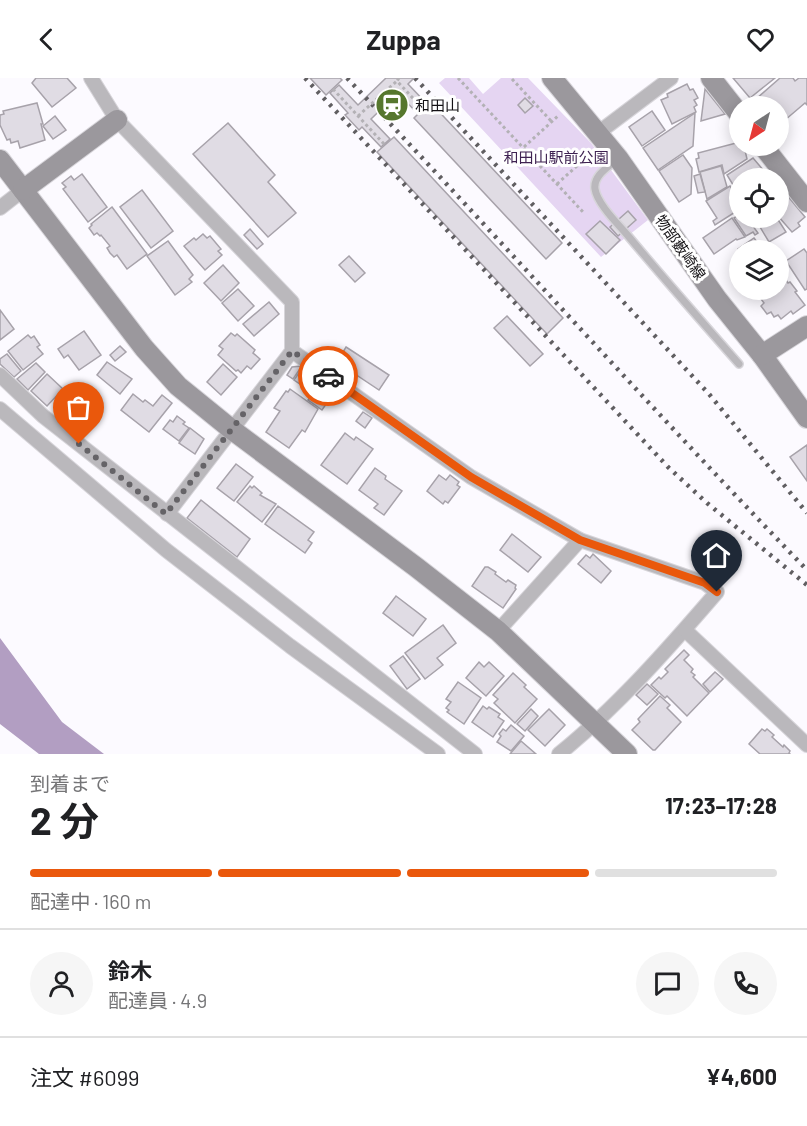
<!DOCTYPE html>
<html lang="ja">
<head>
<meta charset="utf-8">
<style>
	body { margin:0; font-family:Barlow,"Noto Sans JP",sans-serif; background:#f6f6f6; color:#202124; height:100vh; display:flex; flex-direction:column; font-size:22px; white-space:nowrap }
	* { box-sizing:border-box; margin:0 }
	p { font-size:20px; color:#757577 }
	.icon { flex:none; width:33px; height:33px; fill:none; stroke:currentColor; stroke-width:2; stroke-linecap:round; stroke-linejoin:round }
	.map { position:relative; height:676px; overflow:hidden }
	.drawer { display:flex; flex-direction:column; background:#fff; flex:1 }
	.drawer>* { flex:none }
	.needle { width:39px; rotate:216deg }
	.buttons { position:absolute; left:729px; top:18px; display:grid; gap:12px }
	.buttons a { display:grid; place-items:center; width:60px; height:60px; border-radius:50%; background:#fff; box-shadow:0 3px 15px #0003; font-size:30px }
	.pin { position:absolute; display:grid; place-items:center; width:51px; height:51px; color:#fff; margin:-62px -26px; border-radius:50% 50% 50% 0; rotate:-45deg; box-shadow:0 0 6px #0007 }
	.pin .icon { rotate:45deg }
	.courier { position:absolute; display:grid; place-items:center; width:60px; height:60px; margin:-30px; border:4px solid #ea580c; border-radius:50%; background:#fff; color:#222; box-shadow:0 2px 8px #0007 }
	.overview em { font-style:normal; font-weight:700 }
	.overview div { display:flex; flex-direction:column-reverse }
	.overview { display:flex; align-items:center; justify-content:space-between; height:102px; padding:0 30px }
	h1 { font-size:39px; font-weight:700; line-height:45px }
	.bar { display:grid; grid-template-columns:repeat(4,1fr); gap:9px 6px; align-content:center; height:72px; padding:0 30px }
	.bar i { height:8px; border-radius:4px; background:#e0e0e0 }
	.bar .selected { background:#ea580c }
	.bar p { grid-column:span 4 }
	.line { display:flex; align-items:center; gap:15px; padding:0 30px; border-top:2px solid #e0e0e0 }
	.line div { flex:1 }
	.round { display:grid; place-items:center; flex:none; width:63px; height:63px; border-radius:32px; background:#f6f6f6 }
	header { display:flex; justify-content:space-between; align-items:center; height:78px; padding:0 30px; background:#fff; font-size:27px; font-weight:700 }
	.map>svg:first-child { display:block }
	.green { fill:#e5d5f2 }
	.water { fill:#b29ec2 }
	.building { fill:#e0dce4; stroke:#a7a2aa; stroke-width:1.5 }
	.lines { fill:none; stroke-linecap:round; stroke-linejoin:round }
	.lane-casing { stroke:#d7d5da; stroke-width:10 }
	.street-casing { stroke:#d7d5da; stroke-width:16 }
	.secondary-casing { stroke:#d7d5da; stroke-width:22 }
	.path { stroke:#b3b1b5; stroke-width:3; stroke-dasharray:3 3; stroke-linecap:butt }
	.lane { stroke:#bab8bc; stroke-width:7 }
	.street { stroke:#bab8bc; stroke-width:14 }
	.secondary { stroke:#9b989d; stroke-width:20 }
	.rail { stroke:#605e61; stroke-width:4.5; stroke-dasharray:3 6; stroke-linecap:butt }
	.path-bridge { stroke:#b3b1b5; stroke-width:3; stroke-dasharray:3 3; stroke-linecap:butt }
	.done { stroke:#656367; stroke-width:6; stroke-dasharray:0 10.8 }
	.route { stroke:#ea580c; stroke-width:8 }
	.labels { text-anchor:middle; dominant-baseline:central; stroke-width:6; stroke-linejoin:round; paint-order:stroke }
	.poi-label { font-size:15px; fill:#141215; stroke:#fff; text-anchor:start }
	.park-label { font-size:15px; fill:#3f2352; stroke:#fff }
	.street-label { font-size:15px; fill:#141215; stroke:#fff }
</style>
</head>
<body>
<header><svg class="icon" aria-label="back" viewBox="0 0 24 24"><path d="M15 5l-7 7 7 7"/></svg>Zuppa<svg class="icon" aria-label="heart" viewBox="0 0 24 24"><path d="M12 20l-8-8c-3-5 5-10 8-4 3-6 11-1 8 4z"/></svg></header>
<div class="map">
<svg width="807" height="676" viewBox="0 0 807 676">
	<rect width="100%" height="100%" fill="#fcfaff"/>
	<path class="green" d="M445,0H469L483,16L501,0H528L591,65L648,142L601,179L439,5Z"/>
	<path class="water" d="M0,560L62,644L104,676H39L0,646Z"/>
	<g class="building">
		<path d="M36,0H67L76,10L52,29L32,5Z"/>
		<path d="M310,0H340L342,2L326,17Z"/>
		<path d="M386,0H414L408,6L427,26L417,35L398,15L371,41L390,61L381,69L362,49L359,52L345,37L348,35L330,15L339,7L358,27Z"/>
		<path d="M733,0H775L750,20Z"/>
		<path d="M780,0H793L795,3L799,0H807V27L805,25L778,48V28H751L749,27Z"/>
		<path d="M687,6L690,12L693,11L698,20L694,22L697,27L694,29L696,34L672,46L661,22L668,19L667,16Z"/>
		<path d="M705,11L725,36L701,43Z"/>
		<path d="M525,20L533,28L525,35L518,27Z"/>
		<path d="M430,24L562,165L546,181L414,40Z"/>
		<path d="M37,25L43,46H41L45,62L20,70L18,63L11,65L10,61L7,62L0,47V37L4,36L3,33Z"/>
		<path d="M652,33L665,52L642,68L629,49Z"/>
		<path d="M695,35L693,68L658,92L643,70Z"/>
		<path d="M55,38L66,52L53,61L43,48Z"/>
		<path d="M228,45L275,97L268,104L296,135L268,159L193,76Z"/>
		<path d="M394,59L563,240L547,256L377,74Z"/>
		<path d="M740,64V68H744L747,81L724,96L722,87L699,94L696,81L699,80L698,75Z"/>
		<path d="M683,77L692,90L691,116L679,124L659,93Z"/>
		<path d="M753,80L770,100H740V118L727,97Z"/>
		<path d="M721,88L727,109L707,121L700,94Z"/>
		<path d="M82,96L107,129L88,144L63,111L66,109L62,105L71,98L74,102Z"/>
		<path d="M700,96L705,114L698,115L694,98Z"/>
		<path d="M730,108L740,123V131L715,147L713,143L717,140L706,123Z"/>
		<path d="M142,112L173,153L151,170L120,129Z"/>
		<path d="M786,116L805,139L798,145L800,148L792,154L778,138V123Z"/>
		<path d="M112,129L147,176L127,191L117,177L114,179L110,175L107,170L110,168L101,157L100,158L97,155L94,157L89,150L92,147L91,146Z"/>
		<path d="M628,133L636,142L618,158L610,149Z"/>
		<path d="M740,136V140H747L758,155L755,157L753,154L746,158L734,140Z"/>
		<path d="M732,140L745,159L737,162L736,161L714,176L703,160Z"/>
		<path d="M764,140H777L786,154L769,164L757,144Z"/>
		<path d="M600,143L620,162L606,176L586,156Z"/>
		<path d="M250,151L263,166L257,171L244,157Z"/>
		<path d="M203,156L207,160L210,158L221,171L218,173L222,177L205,192L184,168L194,160L196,162Z"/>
		<path d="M754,160L763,172L740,174L738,171Z"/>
		<path d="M168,163L193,197L189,201L192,204L175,217L147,178Z"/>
		<path d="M804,171L807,175V211L805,212L786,183Z"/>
		<path d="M349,178L365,195L355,204L339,187Z"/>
		<path d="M223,187L239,205L221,223L204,205Z"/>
		<path d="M786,202L788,205L790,204L797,213L795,214L805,227L793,236L791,233L781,241L778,237L774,239L771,234L767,236L761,228L764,225L761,221L774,212H778V208Z"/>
		<path d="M238,211L254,228L238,243L222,225Z"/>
		<path d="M269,224L279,236L254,258L243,246Z"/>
		<path d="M0,232L14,251L0,262Z"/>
		<path d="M507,238L543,276L530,288L494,250Z"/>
		<path d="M84,253L101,277L79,292L68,277L64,280L58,271Z"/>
		<path d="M231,255L235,258L237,256L255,272L253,275L260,281L251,291L247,288L241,295L238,292L236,293L218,277L223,271L219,268Z"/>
		<path d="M28,257L31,260L34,258L40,267L37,269L43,276L23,292L8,273Z"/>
		<path d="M120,268L126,274L115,283L110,277Z"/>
		<path d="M346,269L389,297L379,312L337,284Z"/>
		<path d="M7,276L21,293L14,299L0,286V281Z"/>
		<path d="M107,284L132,301L120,316L97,297Z"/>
		<path d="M36,285L45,294L28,312L17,301Z"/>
		<path d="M223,286L237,299L221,317L207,304Z"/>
		<path d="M302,288L293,301L287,297L292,289Z"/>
		<path d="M303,289L336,312L322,332L308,322L313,315L294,302Z"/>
		<path d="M47,296L63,311L47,328L31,313Z"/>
		<path d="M290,311L318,331L305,354L302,352L289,370L266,354L280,333L274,330L286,313L288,314Z"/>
		<path d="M133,316L143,324L145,322L153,328L162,317L172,325L149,354L121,332Z"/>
		<path d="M363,334L372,340L365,350L356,343Z"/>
		<path d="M177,338L185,344L183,346L189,350L179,363L163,351L170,342L173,344Z"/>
		<path d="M190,350L204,361L195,376L179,365Z"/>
		<path d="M345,355L354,362L356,359L373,371L347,406L321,387Z"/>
		<path d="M807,367V403L790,379Z"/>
		<path d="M236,386L253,399L234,423L217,410Z"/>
		<path d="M375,390L386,398L385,401L402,413L384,437L374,430L378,426L359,412Z"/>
		<path d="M439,397L446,402L450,397L459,404L457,407L460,409L448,425L445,423L443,426L427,413Z"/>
		<path d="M250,408L252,410L254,408L262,415L260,417L276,426L262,444L237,424Z"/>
		<path d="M201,422L250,461L237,479L187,440Z"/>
		<path d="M278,428L314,454L308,462L312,465L305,475L265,446Z"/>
		<path d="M512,456L541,479L528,494L500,472Z"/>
		<path d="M593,476L611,493L601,505L578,486L586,477L590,480Z"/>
		<path d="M485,489H488L496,494L495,496L506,504L508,502L516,507L515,510L516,511L503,530L472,508Z"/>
		<path d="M396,518L426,541L413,558L383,535Z"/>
		<path d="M443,547L456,565L437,580L443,587L425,601L405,575Z"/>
		<path d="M684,572L689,577L684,582L693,591L691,594L695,597L693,599L709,615L687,638L667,618L665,620L651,607L659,599L661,601L668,594L665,591Z"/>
		<path d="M403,578L420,601L407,611L390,588Z"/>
		<path d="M479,584L484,589L489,584L504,598L486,618L466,600Z"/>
		<path d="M715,594L723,601L710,614L703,606Z"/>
		<path d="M513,595L526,607L524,609L537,621L515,645L494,625L498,621L493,617Z"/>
		<path d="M458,604L481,620L464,646L447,634L449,632L446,630L451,624L446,621Z"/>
		<path d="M647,606L658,616L647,627L636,617Z"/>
		<path d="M660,618L670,627L667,630L681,644L655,672H653L632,652L640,644L638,641Z"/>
		<path d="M483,628L487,631L489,629L500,636L498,639L504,643L493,659L472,644Z"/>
		<path d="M531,631L538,638L525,653L517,646Z"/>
		<path d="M549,631L565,647L545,668L528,652Z"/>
		<path d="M511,647L524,658L511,673L497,664L501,658L499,656L503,651L506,653Z"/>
		<path d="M762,651L765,653L767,651L774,657L772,659L783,669L784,667L790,673L789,675L790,676H760L749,666Z"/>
		<path d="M521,663L536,676H510Z"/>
	</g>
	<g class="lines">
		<defs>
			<path id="lane" d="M616,82C608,89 593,98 595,111C597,126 620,148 629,159C665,202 702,244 739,286"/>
			<g id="street">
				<path d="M91,0L117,42L292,224V273L167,436"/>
				<path d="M598,55L671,0"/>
				<path d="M0,130L23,112"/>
				<path d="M292,273L471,399L580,462L705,505L717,514C668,571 617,629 559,676"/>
				<path d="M0,297L43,338L475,676"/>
				<path d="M0,331L166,472L290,568L438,676"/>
				<path d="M685,552L807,667"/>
				<path d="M498,553L580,462"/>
			</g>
			<g id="secondary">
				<path d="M552,0L618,80L717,221L762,277L807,340"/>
				<path d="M711,0L740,37"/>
				<path d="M763,68L807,124"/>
				<path d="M0,82L144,270L178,308L231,351L416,489L498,553L627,676"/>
				<path d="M23,112L117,42"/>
				<path d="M762,277L807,248"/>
			</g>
		</defs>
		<use href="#lane" class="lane-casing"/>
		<use href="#street" class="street-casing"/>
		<use href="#secondary" class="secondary-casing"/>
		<g class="path">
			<path d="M399,0L397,3L423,31"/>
			<path d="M458,0L583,134"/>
			<path d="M512,1L552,44"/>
			<path d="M333,11L384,66"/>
			<path d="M524,69L558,38"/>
			<path d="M557,106L587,79L590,73"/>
		</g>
		<use href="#lane" class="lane"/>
		<use href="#street" class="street"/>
		<use href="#secondary" class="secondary"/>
		<g class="rail">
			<path d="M305,0L668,389L707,425L807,507"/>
			<path d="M347,0C502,163 651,331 807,492"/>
			<path d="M415,0L709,316L807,435"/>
		</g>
		<path class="path-bridge" d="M358,38L397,3"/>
	</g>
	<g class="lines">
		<path class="done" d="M79,366L166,436L292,273L328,298"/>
		<path class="route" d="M328,298L471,399L580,462L705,505L717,514"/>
	</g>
	<defs>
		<symbol id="station-disc" viewBox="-11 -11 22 22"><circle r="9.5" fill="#56772e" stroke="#fff"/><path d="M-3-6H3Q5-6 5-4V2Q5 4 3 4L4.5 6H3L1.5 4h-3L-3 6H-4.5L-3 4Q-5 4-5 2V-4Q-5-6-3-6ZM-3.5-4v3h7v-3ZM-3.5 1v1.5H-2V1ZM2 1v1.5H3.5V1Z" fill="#fff"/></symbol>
	</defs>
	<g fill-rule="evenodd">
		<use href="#station-disc" x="373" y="8" width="38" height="38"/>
	</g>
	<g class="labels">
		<g class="poi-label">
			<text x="415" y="27">和田山</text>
		</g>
		<g class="park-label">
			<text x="556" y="79">和田山駅前公園</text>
		</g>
		<g class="street-label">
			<text transform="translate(681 169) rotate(55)">物部藪崎線</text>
		</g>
	</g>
</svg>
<div class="buttons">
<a><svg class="needle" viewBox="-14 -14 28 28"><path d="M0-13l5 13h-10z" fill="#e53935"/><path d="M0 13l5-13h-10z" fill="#757577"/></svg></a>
<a><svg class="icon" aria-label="locate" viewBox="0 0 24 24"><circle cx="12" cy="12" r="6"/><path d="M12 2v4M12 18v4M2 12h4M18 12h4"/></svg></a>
<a><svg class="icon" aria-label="layers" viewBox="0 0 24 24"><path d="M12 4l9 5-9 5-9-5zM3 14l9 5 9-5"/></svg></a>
</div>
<div class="pin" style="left:79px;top:366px;background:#ea580c"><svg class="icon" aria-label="bag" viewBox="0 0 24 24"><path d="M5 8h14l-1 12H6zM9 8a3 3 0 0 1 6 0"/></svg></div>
<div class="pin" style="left:717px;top:514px;background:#1f2937"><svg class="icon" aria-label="home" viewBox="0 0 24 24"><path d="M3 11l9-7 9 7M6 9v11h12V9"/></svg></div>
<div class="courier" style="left:328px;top:298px"><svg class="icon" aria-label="car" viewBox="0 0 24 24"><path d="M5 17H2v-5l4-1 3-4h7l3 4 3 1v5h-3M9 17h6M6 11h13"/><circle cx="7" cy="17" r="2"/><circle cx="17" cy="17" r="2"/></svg></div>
</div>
<section class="drawer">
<div class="overview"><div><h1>2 分</h1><p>到着まで</p></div><em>17:23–17:28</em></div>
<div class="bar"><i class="selected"></i><i class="selected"></i><i class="selected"></i><i></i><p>配達中 · 160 m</p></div>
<div class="line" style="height:108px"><a class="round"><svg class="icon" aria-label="person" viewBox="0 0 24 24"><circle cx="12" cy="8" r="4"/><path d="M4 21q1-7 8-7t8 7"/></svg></a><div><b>鈴木</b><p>配達員 · 4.9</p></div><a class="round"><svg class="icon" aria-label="chat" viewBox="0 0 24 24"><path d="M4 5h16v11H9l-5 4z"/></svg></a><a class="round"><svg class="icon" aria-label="phone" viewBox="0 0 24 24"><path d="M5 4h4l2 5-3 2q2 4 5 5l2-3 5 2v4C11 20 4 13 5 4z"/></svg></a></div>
<div class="line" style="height:78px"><div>注文 #6099</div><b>¥4,600</b></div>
</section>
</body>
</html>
